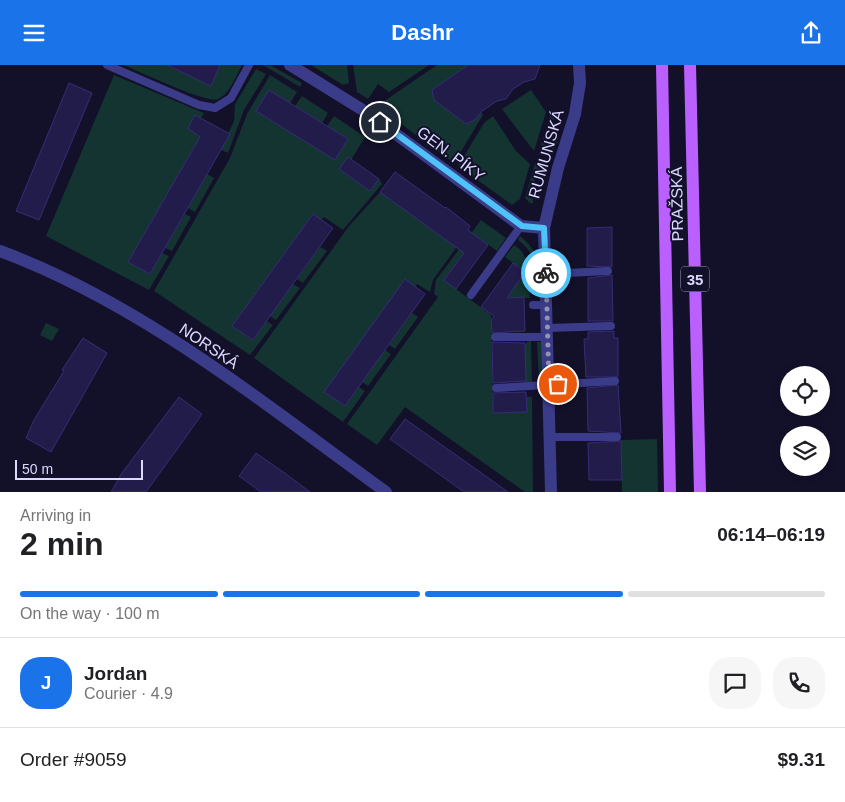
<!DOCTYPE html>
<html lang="en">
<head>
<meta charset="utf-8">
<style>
	body { margin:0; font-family:Arial,sans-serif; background:#f6f6f6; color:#202124; height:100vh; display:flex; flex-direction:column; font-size:19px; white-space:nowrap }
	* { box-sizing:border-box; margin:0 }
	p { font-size:16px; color:#757577 }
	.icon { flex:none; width:28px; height:28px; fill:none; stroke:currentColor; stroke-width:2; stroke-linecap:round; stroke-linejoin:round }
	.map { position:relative; height:427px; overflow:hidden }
	.drawer { display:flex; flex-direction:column; background:#fff; flex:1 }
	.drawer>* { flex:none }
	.controls { position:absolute; left:780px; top:301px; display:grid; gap:10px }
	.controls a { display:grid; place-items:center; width:50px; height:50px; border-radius:50%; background:#fff; box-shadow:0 2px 8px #0003; font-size:25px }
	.scale { position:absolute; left:15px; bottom:12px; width:128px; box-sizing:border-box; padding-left:5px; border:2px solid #dbd9ff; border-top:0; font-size:14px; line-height:18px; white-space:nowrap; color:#dbd9ff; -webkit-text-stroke:4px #13102a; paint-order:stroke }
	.pin { position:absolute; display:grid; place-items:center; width:42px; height:42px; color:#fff; margin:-21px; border:2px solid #fff; border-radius:50%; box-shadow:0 1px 5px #0007 }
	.courier { position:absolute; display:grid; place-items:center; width:50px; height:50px; margin:-25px; border:4px solid #4fc3f7; border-radius:50%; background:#fff; color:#222; box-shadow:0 1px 6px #0007 }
	.overview em { font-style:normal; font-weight:800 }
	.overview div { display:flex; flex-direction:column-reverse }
	.overview { display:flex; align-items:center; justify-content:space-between; height:85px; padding:0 20px }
	h1 { font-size:32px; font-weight:800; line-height:38px }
	.bar { display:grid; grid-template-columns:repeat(4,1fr); gap:8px 5px; align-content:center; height:60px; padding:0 20px }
	.bar i { height:6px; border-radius:4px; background:#e0e0e0 }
	.bar .selected { background:#1a73e8 }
	.bar p { grid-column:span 4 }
	.line { display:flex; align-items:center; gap:12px; padding:0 20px; border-top:1px solid #e0e0e0 }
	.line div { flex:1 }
	.round { display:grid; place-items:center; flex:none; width:52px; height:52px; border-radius:20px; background:#f6f6f6 }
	header { display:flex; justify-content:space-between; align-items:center; height:65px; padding:0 20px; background:#1a73e8; color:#fff; font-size:22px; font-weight:800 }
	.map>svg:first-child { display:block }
	.green { fill:#133430 }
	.building { fill:#221c4b; stroke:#372d77 }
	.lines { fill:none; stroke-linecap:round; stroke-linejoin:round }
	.service { stroke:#3a3c89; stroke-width:8 }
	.minor { stroke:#3a3c89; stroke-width:12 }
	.primary { stroke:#b960ff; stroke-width:12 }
	.done { stroke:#9593b4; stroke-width:5; stroke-dasharray:0 9 }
	.route { stroke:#4fc3f7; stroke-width:6 }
	.labels { text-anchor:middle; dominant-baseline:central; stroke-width:4; stroke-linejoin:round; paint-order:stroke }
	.shield { fill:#13102a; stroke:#9f9dbf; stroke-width:1 }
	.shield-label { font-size:15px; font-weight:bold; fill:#dbd9ff }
	.street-label { font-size:16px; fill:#dbd9ff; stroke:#13102a }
</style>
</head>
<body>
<header><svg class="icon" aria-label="menu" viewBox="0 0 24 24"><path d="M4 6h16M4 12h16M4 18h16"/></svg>Dashr<svg class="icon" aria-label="share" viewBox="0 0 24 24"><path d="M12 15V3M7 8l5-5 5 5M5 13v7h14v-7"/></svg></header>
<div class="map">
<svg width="845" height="427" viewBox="0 0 845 427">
	<rect width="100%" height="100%" fill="#13102a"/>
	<g class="green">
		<path d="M123,0H167L211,21L220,0H242C236,11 230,29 218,34C206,39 139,6 123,0Z"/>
		<path d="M263,0L272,1L302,18L300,22Z"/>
		<path d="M311,0H347L349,18L343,20Z"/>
		<path d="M353,0H429L389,27L378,19L368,34L357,27Z"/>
		<path d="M437,0H468L433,25L434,34L465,58L475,55L481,47L483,50L454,98L377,41Z"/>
		<path d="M256,4L266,9L244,45L228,88L209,79L197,77L129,196L150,209L162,188L169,191L149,225L46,171L114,10L204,48L201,53L195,50L188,63L222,82L234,56L235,39Z"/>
		<path d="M270,10L297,27L290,38L269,25L256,46L335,95L348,74L327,61L334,51L365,72L351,95L339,104L370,126L379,114L382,119L343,165L324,152L321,155L313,149L232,261L253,275L267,256L273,260L250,290L154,226L230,93L247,49Z"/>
		<path d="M531,25L546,47L534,86L502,44Z"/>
		<path d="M302,31L328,48L322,58L295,41Z"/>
		<path d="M551,48L555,49L548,73L558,77L550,90H538Z"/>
		<path d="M493,51L516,86L530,99L520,134L512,140L458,101L484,58Z"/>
		<path d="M535,98L545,104L547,113L536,110L530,133L533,134V138H530L525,133Z"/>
		<path d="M207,109L214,113L195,147L188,143Z"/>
		<path d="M380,127L456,181L471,162L433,215L430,227L417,219L325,327L345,341L359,322L365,326L343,357L254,293L349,161Z"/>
		<path d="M185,149L191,152L172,186L165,183Z"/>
		<path d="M481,155L506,173L497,186L476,171L444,215L491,250L493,348L527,347V332H532L533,427H525L405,342L377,380L347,359L438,232L434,229L436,215Z"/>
		<path d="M520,171C543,190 539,205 540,233L537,232C536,207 540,192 518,175Z"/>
		<path d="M514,180C532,190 529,215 530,233L507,232L525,207L505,192Z"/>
		<path d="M320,182L327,186L303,218L297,214Z"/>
		<path d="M293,219L300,223L276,255L270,251Z"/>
		<path d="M412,248L418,252L395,284L389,280Z"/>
		<path d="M46,258L59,264L52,276L40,270Z"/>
		<path d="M531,276L532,318L524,317L523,313H526L524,282L527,277Z"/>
		<path d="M537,277H541L542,318L539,317Z"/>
		<path d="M385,285L391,289L368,321L362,317Z"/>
		<path d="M657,374L658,427H622L621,375Z"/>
	</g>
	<g class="building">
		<path d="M167,0H220L211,21Z"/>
		<path d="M468,0H540L535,14L524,17L513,24L506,34L497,36L482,46L475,55L466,59L434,35L432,25Z"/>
		<path d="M69,18L92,28L39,155L16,146Z"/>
		<path d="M269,25L348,74L335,95L256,46Z"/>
		<path d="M195,50L230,69L150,209L128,197L200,72L188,63Z"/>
		<path d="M348,92L379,114L370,126L339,104Z"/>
		<path d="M395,107L445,143L446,142L470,161L468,165L488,180L456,224L444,215L464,188L380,127Z"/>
		<path d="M313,149L333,163L253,275L232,261Z"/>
		<path d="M612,162V202L587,201V163Z"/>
		<path d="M513,198L525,207L507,233L524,232L525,266L492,268L491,255L494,251L481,242Z"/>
		<path d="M612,210L613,256H588V213Z"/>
		<path d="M405,214L425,229L345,341L324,327Z"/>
		<path d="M614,266V273H618V312H586L584,274H588V267Z"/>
		<path d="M83,273L107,288L51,387L26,373L34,355L64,306L62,305Z"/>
		<path d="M492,277L525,278L526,316L493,318Z"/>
		<path d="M618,320L621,368L588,366L587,323Z"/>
		<path d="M526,327L527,347L493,348V328Z"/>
		<path d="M179,332L202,349L183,376L146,427H111L122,408Z"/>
		<path d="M405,354L480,407L508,427H464L390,374Z"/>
		<path d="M621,376L622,415H589L588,378Z"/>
		<path d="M256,388L286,409L310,427H261L239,411Z"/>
	</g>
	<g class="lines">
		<g class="service">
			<path d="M107,0L199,40L215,43L231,33L249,0"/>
			<path d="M546,209L608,206"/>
			<path d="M471,230L521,161"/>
			<path d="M533,240H547"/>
			<path d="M548,263L611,261"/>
			<path d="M495,272H548"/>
			<path d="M496,323L615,316"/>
			<path d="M550,372H617"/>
		</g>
		<g class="minor">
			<path d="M290,0L366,47L521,161L544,163"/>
			<path d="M0,186C143,239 264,339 386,427"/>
			<path d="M551,427L544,163L558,103L575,49L580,18L579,0"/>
		</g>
		<g class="primary">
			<path d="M662,0L670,427"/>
			<path d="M690,0L700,427"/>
		</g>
	</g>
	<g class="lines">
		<path class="done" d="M546,208L549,320L558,319"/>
		<path class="route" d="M380,57L522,161L544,163L546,208"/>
	</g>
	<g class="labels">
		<rect class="shield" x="681" y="201.5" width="28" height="25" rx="4"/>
		<g class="shield-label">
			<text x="695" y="214">35</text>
		</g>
		<g class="street-label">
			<text transform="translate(451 89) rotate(37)">GEN. PÍKY</text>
			<text transform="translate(546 89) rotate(-74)">RUMUNSKÁ</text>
			<text transform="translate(677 139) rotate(-91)">PRAŽSKÁ</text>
			<text transform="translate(209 281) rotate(34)">NORSKÁ</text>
		</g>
	</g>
</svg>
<div class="controls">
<a><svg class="icon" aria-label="locate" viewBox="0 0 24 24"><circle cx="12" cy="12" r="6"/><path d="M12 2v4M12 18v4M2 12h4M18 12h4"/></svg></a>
<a><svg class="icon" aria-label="layers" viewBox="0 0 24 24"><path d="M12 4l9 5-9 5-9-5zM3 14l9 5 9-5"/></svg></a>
</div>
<div class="scale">50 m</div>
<div class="pin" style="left:558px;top:319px;background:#ea580c"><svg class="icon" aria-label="bag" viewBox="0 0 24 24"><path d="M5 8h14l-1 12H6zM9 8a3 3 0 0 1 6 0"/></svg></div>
<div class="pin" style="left:380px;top:57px;background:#1f2937"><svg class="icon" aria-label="home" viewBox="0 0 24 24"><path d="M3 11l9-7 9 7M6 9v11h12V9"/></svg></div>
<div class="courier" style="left:546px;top:208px"><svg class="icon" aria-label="bike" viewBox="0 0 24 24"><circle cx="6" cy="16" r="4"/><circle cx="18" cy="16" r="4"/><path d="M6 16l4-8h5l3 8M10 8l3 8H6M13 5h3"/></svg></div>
</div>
<section class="drawer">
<div class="overview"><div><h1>2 min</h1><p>Arriving in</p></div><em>06:14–06:19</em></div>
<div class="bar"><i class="selected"></i><i class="selected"></i><i class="selected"></i><i></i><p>On the way · 100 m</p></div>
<div class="line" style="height:90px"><b class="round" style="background:#1a73e8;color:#fff">J</b><div><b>Jordan</b><p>Courier · 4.9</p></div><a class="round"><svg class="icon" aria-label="chat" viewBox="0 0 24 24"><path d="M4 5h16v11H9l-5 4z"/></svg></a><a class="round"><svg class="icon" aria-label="phone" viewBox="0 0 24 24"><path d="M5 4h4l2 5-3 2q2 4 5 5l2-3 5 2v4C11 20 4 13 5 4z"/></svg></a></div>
<div class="line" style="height:65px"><div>Order #9059</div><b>$9.31</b></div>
</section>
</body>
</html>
